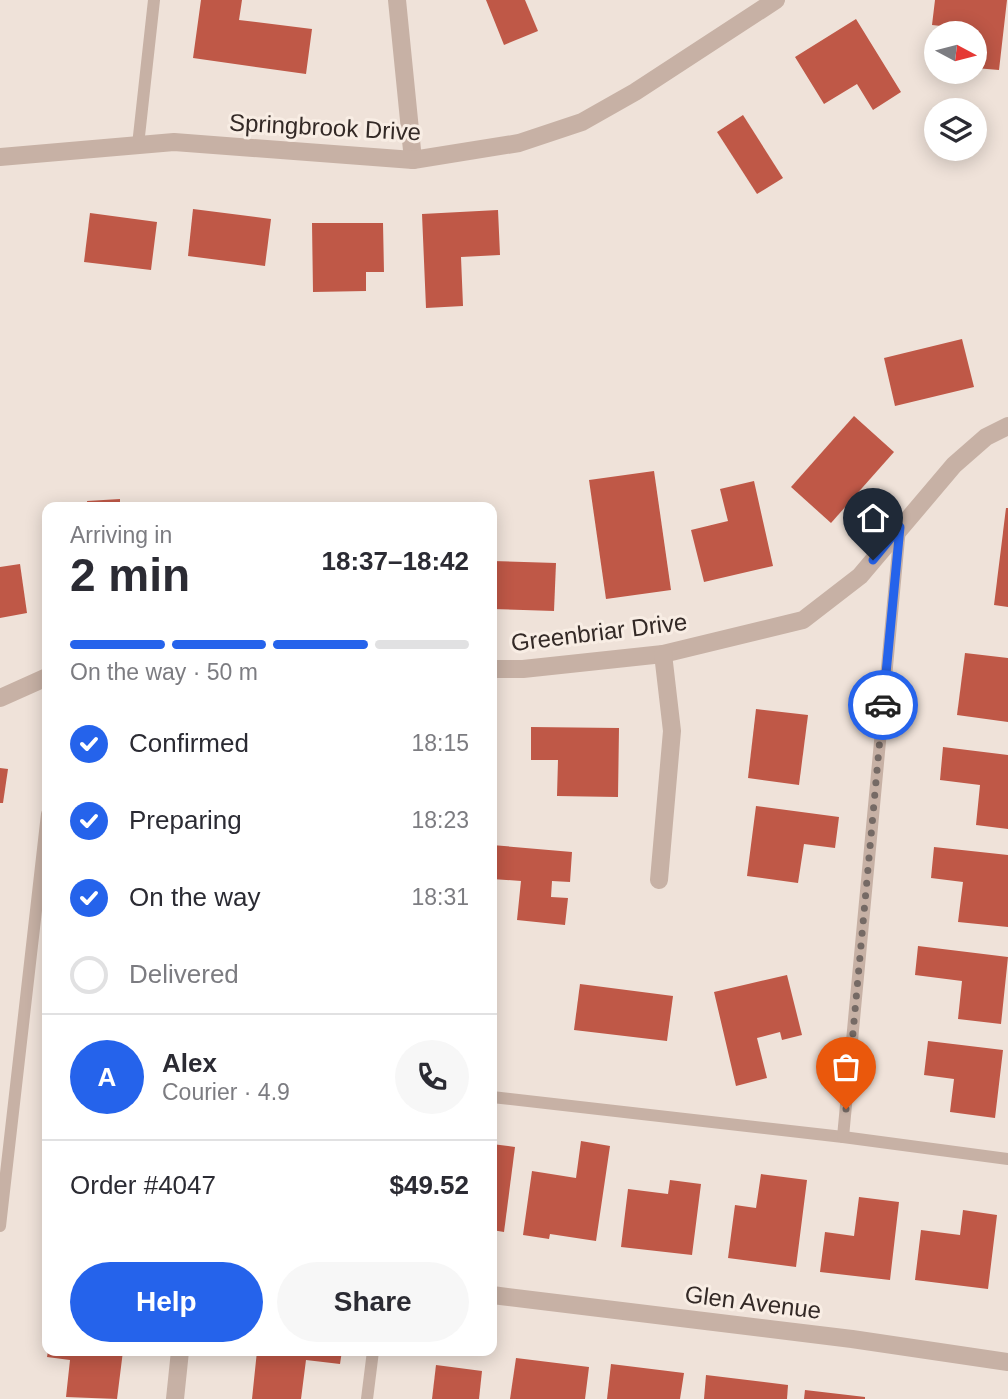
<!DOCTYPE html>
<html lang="en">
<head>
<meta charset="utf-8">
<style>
	body { margin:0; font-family:Arial,sans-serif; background:#f7f7f7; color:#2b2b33; height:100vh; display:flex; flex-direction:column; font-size:26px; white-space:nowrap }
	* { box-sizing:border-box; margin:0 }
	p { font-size:23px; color:#7c7c81 }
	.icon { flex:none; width:38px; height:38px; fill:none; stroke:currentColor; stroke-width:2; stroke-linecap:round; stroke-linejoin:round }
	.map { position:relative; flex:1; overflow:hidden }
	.side { position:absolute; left:42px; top:502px; width:455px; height:854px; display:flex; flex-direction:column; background:#fff; border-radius:14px; box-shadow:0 4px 18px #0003 }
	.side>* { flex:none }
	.needle { width:46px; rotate:97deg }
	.buttons { position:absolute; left:924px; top:21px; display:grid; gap:14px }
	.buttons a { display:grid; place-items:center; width:63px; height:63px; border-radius:50%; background:#fff; box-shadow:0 4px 18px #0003; font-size:35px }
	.pin { position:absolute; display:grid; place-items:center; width:60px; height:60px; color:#fff; margin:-72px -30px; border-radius:50% 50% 50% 0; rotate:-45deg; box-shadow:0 0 7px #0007 }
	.pin .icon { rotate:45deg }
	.courier { position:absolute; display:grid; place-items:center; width:70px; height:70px; margin:-35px; border:5px solid #2563eb; border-radius:50%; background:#fff; color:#222; box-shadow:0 2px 9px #0007 }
	.headline em { font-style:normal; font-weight:600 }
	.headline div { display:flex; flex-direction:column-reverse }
	.headline { display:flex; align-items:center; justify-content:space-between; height:119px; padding:0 28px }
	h1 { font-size:46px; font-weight:600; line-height:52px }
	.bar { display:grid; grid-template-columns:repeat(4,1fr); gap:10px 7px; align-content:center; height:84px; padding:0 28px }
	.bar i { height:9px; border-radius:5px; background:#e1e1e2 }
	.bar .active { background:#2563eb }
	.bar p { grid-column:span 4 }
	.line { display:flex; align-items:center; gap:18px; padding:0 28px; border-top:2px solid #e1e1e2 }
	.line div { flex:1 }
	.round { display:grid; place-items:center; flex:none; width:74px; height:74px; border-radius:37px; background:#f7f7f7 }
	ol { padding:0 28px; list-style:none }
	li { display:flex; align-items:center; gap:21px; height:77px }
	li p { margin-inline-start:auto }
	li .icon { padding:7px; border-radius:50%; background:#2563eb; color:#fff; stroke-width:4 }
	li:last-child { color:#7c7c81 }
	li i { width:38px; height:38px; border:4px solid #e1e1e2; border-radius:50% }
	.primary-button { display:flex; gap:14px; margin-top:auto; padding:14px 28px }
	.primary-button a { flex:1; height:80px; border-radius:42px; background:#2563eb; color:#fff; font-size:28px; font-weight:600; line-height:80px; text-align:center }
	.primary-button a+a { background:#f7f7f7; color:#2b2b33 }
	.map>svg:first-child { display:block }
	.building { fill:#bf5847 }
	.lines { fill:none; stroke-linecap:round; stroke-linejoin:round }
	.lane { stroke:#c7b1a5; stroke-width:12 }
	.street { stroke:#c7b1a5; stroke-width:18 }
	.done { stroke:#756a65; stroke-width:7; stroke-dasharray:0 12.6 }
	.route { stroke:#2563eb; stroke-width:9 }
	.labels { text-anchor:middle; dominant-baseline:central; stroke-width:6; stroke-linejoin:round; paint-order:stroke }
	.street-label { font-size:24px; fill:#332926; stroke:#f8ede4 }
</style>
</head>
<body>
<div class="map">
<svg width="1008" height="1399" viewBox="0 0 1008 1399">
	<rect width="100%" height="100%" fill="#efe2d9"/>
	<g class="building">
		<path d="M201,0H242L239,20L312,29L306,74L193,58Z"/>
		<path d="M486,0H525L538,31L504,45Z"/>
		<path d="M935,0H1007L999,70L975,68V33H968L969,29L932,25Z"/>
		<path d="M856,19L901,92L873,110L857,84L824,104L795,57Z"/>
		<path d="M743,115L783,178L757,194L717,132Z"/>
		<path d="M193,209L271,219L265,266L188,256Z"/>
		<path d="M498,210L500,255L461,257L463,306L426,308L422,214Z"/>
		<path d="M90,213L157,222L151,270L84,262Z"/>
		<path d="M312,223H383L384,272H366V291L313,292Z"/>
		<path d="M962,339L974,387L895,406L884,358Z"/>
		<path d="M854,416L894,452L831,523L791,487Z"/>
		<path d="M654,471L671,590L606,599L589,480Z"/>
		<path d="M754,481L773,566L704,582L691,530L728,521L720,489Z"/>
		<path d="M120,499V508H88L87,501Z"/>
		<path d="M1006,508H1008V607L994,605Z"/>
		<path d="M492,561L556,563L554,611L492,609Z"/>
		<path d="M20,564L27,613L0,618V567Z"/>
		<path d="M965,653L1008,658V722L957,715Z"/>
		<path d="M756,709L808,715L799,785L748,778Z"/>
		<path d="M531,727L619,728L618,797L557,796L558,760H531Z"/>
		<path d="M943,747L1008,755V829L976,825L980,785L940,780Z"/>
		<path d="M0,768L8,769L3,803H0Z"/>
		<path d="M756,806L839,817L835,848L804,844L798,883L747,876Z"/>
		<path d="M492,845L572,852L570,882L552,881L551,897L568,898L565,925L517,920L521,881L492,879Z"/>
		<path d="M934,847L1008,855V927L958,922L963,882L931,878Z"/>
		<path d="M918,946L1008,957L1001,1024L958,1019L962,981L915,975Z"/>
		<path d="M787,975L802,1035L782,1040L780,1032L757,1038L767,1078L736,1086L714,992Z"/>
		<path d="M580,984L673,996L667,1041L574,1030Z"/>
		<path d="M928,1041L1003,1050L995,1118L950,1112L954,1079L924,1075Z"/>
		<path d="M581,1141L610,1146L596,1241L550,1234L549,1239L523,1235L532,1171L576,1178Z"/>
		<path d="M492,1144L515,1147L504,1232L492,1230Z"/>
		<path d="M761,1174L807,1180L796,1267L728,1258L735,1205L756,1208Z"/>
		<path d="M670,1180L701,1184L692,1255L621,1247L628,1189L668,1194Z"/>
		<path d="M859,1197L899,1202L890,1280L820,1272L825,1232L854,1236Z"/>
		<path d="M963,1210L997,1215L988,1289L915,1280L921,1230L960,1235Z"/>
		<path d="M48,1351H123L117,1399L66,1397L70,1360L47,1357Z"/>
		<path d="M257,1351H342L340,1364L306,1360L301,1399H252Z"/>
		<path d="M516,1358L589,1367L585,1399H510Z"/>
		<path d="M611,1364L684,1373L680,1399H607Z"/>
		<path d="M436,1365L482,1371L479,1399H432Z"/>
		<path d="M706,1375L788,1385L787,1399H704Z"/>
		<path d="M805,1390L865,1397V1399H804Z"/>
	</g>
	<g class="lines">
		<g class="lane">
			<path d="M138,145L154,0"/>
			<path d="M492,1097L843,1137L1008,1159"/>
			<path d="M843,1137L900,528"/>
			<path d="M0,1226L47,814"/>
			<path d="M367,1399L373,1351"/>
		</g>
		<g class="street">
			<path d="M397,0L413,160"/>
			<path d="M0,157L174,142L413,160L519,143L582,122L635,92L776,0"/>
			<path d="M492,669H523L663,654L803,620L860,576L954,465L986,437L1008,426"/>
			<path d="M0,698L47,677"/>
			<path d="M659,880L672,731L663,654"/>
			<path d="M492,1295L852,1339L1008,1362"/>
			<path d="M175,1399L180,1351"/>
		</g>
	</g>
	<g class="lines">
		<path class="done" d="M846,1109L883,705"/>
		<path class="route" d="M873,560L900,527L883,705"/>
	</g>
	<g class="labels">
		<g class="street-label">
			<text transform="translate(325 127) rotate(3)">Springbrook Drive</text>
			<text transform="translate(599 632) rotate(-7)">Greenbriar Drive</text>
			<text transform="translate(753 1302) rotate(7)">Glen Avenue</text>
		</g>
	</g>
</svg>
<div class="buttons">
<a><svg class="needle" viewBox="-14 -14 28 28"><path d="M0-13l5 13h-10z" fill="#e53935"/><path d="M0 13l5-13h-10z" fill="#7c7c81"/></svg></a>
<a><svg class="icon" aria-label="layers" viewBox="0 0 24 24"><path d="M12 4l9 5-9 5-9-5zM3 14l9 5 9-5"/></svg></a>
</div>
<div class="pin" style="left:846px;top:1109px;background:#ea580c"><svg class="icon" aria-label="bag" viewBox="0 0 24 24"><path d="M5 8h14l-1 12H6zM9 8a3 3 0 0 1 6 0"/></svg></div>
<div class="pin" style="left:873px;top:560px;background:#1f2937"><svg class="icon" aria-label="home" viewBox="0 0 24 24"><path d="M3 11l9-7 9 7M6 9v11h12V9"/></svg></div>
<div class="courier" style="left:883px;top:705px"><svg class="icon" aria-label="car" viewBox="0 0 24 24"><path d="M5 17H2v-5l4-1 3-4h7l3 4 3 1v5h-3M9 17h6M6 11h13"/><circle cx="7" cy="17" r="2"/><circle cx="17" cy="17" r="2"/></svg></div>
<section class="side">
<div class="headline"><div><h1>2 min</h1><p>Arriving in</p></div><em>18:37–18:42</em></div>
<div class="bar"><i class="active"></i><i class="active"></i><i class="active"></i><i></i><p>On the way · 50 m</p></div>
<ol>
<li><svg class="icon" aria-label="check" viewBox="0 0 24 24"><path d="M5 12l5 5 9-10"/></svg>Confirmed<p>18:15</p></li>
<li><svg class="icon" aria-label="check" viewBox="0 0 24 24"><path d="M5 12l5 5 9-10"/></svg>Preparing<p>18:23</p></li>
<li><svg class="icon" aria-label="check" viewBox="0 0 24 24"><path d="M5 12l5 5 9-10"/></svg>On the way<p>18:31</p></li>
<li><i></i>Delivered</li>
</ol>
<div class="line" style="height:126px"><b class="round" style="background:#2563eb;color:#fff">A</b><div><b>Alex</b><p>Courier · 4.9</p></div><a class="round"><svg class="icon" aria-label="phone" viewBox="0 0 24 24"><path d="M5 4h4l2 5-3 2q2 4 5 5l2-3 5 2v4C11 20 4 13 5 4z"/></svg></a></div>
<div class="line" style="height:91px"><div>Order #4047</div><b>$49.52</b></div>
<div class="primary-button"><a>Help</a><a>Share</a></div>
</section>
</div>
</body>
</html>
